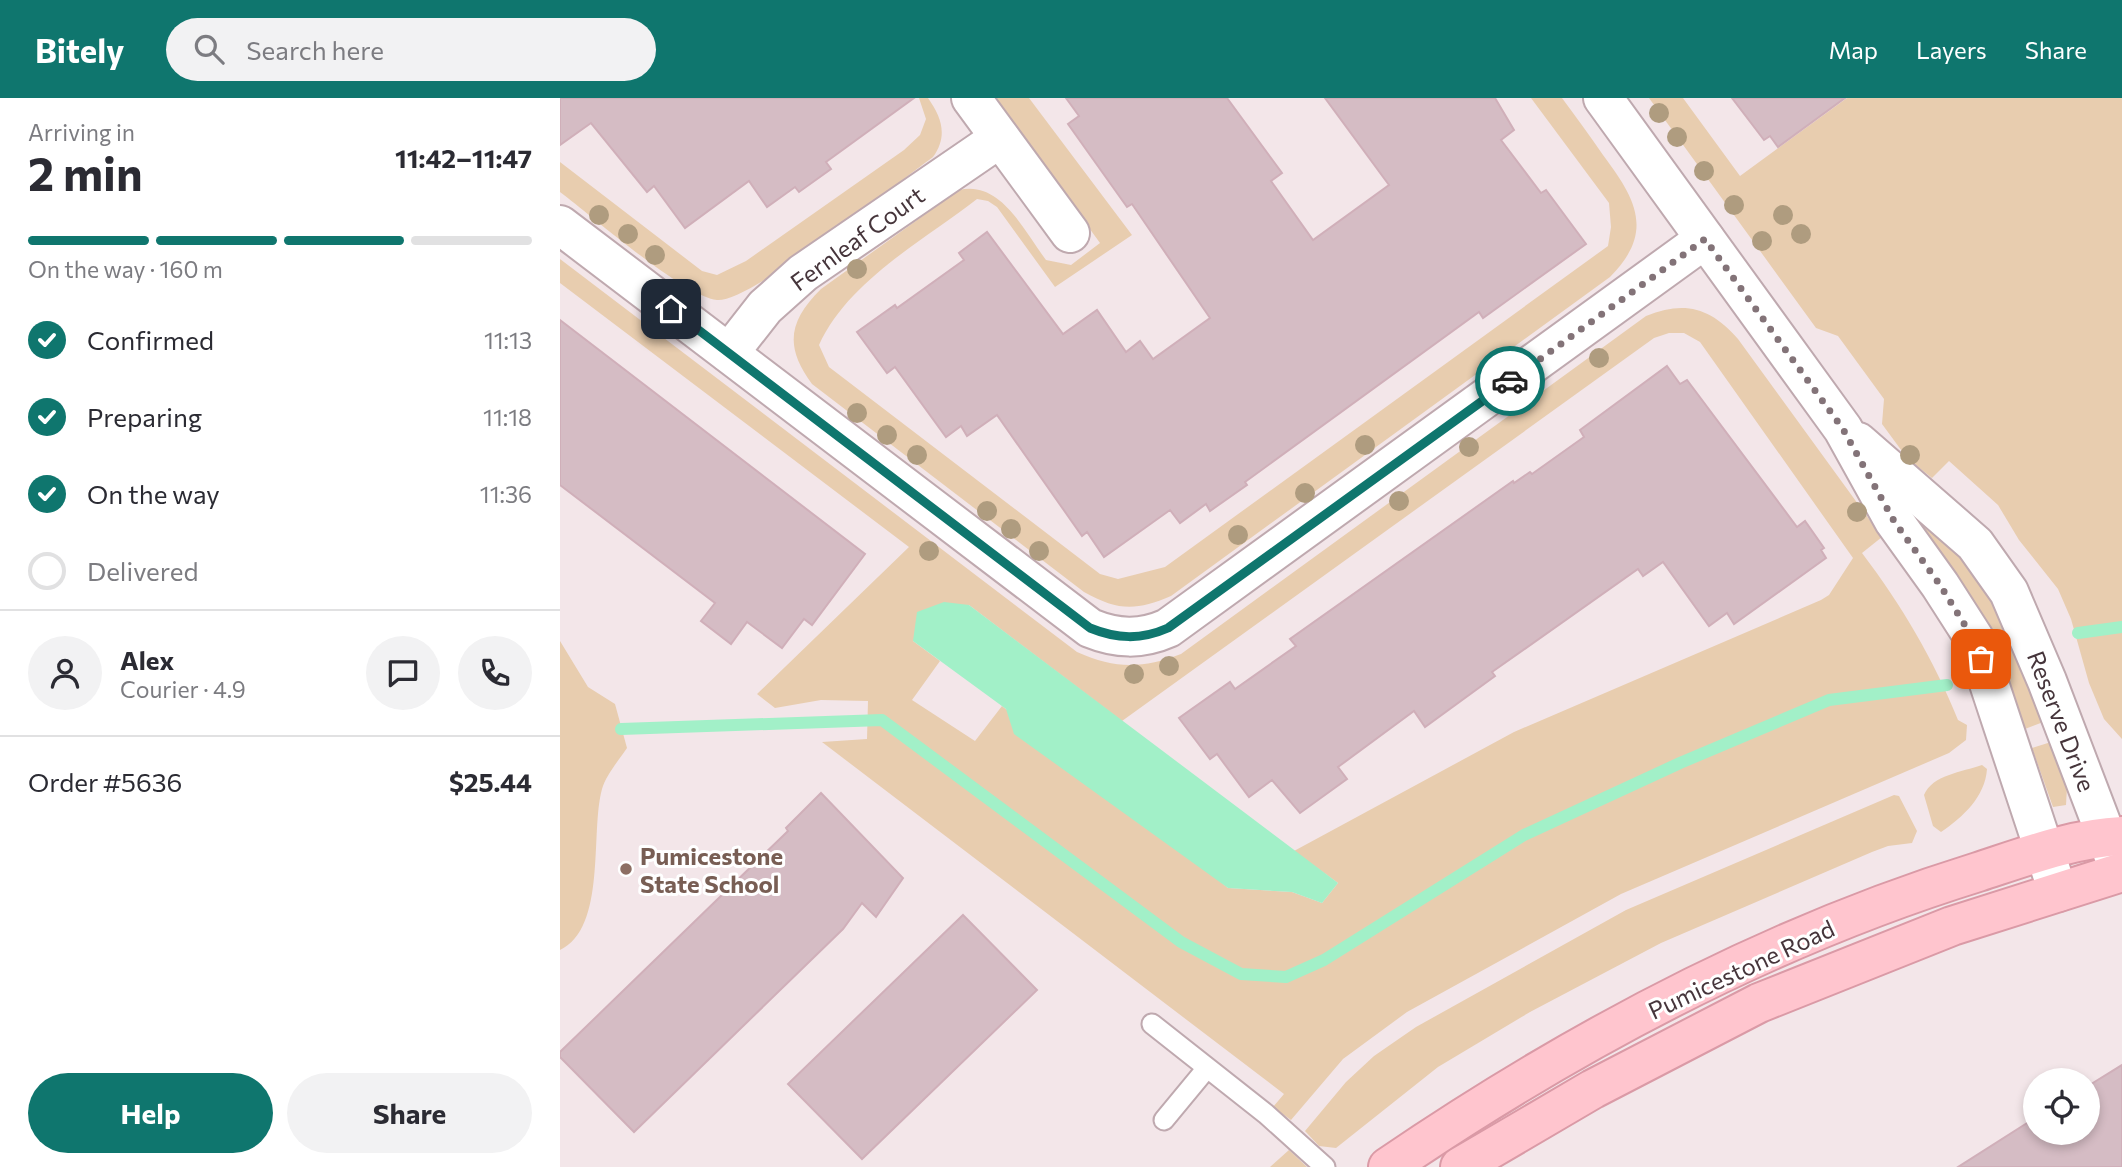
<!DOCTYPE html>
<html lang="en">
<head>
<meta charset="utf-8">
<style>
	body { margin:0; font-family:Commissioner,sans-serif; background:#f2f2f3; color:#2b2b33; height:100vh; display:flex; flex-direction:column; font-size:26px; white-space:nowrap }
	* { box-sizing:border-box; margin:0 }
	p { font-size:23px; color:#7c7c81 }
	.icon { flex:none; width:38px; height:38px; fill:none; stroke:currentColor; stroke-width:2; stroke-linecap:round; stroke-linejoin:round }
	.map { position:relative; flex:1; overflow:hidden }
	.drawer { display:flex; flex-direction:column; background:#fff; width:560px }
	.drawer>* { flex:none }
	.buttons { position:absolute; left:1463px; top:970px; display:grid; gap:14px }
	.buttons a { display:grid; place-items:center; width:77px; height:77px; border-radius:50%; background:#fff; box-shadow:0 4px 10px #0003; font-size:35px }
	.pin { position:absolute; display:grid; place-items:center; width:60px; height:60px; color:#fff; margin:-30px; border-radius:14px; box-shadow:0 4px 10px #0006 }
	.courier { position:absolute; display:grid; place-items:center; width:70px; height:70px; margin:-35px; border:5px solid #0f766e; border-radius:50%; background:#fff; color:#222; box-shadow:0 2px 9px #0007 }
	.summary em { font-style:normal; font-weight:700 }
	.summary div { display:flex; flex-direction:column-reverse }
	.summary { display:flex; align-items:center; justify-content:space-between; height:119px; padding:0 28px }
	h1 { font-size:46px; font-weight:700; line-height:52px }
	.bar { display:grid; grid-template-columns:repeat(4,1fr); gap:10px 7px; align-content:center; height:84px; padding:0 28px }
	.bar i { height:9px; border-radius:5px; background:#e1e1e2 }
	.bar .current { background:#0f766e }
	.bar p { grid-column:span 4 }
	.line { display:flex; align-items:center; gap:18px; padding:0 28px; border-top:2px solid #e1e1e2 }
	.line div { flex:1 }
	.round { display:grid; place-items:center; flex:none; width:74px; height:74px; border-radius:37px; background:#f2f2f3 }
	ol { padding:0 28px; list-style:none }
	li { display:flex; align-items:center; gap:21px; height:77px }
	li p { margin-inline-start:auto }
	li .icon { padding:7px; border-radius:50%; background:#0f766e; color:#fff; stroke-width:4 }
	li:last-child { color:#7c7c81 }
	li i { width:38px; height:38px; border:4px solid #e1e1e2; border-radius:50% }
	.primary-button { display:flex; gap:14px; margin-top:auto; padding:14px 28px }
	.primary-button a { flex:1; height:80px; border-radius:42px; background:#0f766e; color:#fff; font-size:28px; font-weight:700; line-height:80px; text-align:center }
	.primary-button a+a { background:#f2f2f3; color:#2b2b33 }
	header { display:flex; align-items:center; gap:42px; box-sizing:border-box; height:98px; padding:0 35px; background:#0f766e; color:#fff }
	header strong { font-size:33px }
	nav { display:flex; gap:38px; margin-inline-start:auto; font-size:24px }
	.search { width:490px; height:63px; background:#f2f2f3; display:flex; align-items:center; gap:18px; box-sizing:border-box; padding:0 24px; border-radius:38px; color:#7c7c81; font-size:26px }
	main { display:flex; flex:1; min-height:0 }
	.map>svg:first-child { display:block }
	.green { fill:#e8cdaf; fill-rule:evenodd }
	.water { fill:#a2f0c8 }
	.lines { fill:none; stroke-linecap:round; stroke-linejoin:round }
	.stream { stroke:#a2f0c8; stroke-width:12 }
	.building { fill:#d5bcc4; stroke:#d0afb9; stroke-width:2 }
	.lane-casing { stroke:#bfa9af; stroke-width:23 }
	.street-casing { stroke:#bfa9af; stroke-width:42 }
	.secondary-casing { stroke:#da9aa6; stroke-width:42 }
	.lane { stroke:#fff; stroke-width:19 }
	.street { stroke:#fff; stroke-width:38 }
	.secondary { stroke:#ffc5ce; stroke-width:38 }
	.tree { fill:#af9c7f }
	.done { stroke:#837378; stroke-width:7; stroke-dasharray:0 12.6 }
	.route { stroke:#0f766e; stroke-width:9 }
	.education-dot { fill:#8d6e63; stroke:#fff; stroke-width:2.5 }
	.labels { text-anchor:middle; dominant-baseline:central; stroke-width:6; stroke-linejoin:round; paint-order:stroke }
	.street-label { font-size:24px; fill:#46353b; stroke:#fff }
	.education-label { font-size:24px; font-weight:bold; fill:#785e54; stroke:#fff; text-anchor:start }
</style>
</head>
<body>
<header>
<strong>Bitely</strong>
<div class="search"><svg class="icon" aria-label="search" viewBox="0 0 24 24"><circle cx="10" cy="10" r="6"/><path d="M15 15l6 6"/></svg>Search here</div>
<nav><a>Map</a><a>Layers</a><a>Share</a></nav>
</header>
<main>
<section class="drawer">
<div class="summary"><div><h1>2 min</h1><p>Arriving in</p></div><em>11:42–11:47</em></div>
<div class="bar"><i class="current"></i><i class="current"></i><i class="current"></i><i></i><p>On the way · 160 m</p></div>
<ol>
<li><svg class="icon" aria-label="check" viewBox="0 0 24 24"><path d="M5 12l5 5 9-10"/></svg>Confirmed<p>11:13</p></li>
<li><svg class="icon" aria-label="check" viewBox="0 0 24 24"><path d="M5 12l5 5 9-10"/></svg>Preparing<p>11:18</p></li>
<li><svg class="icon" aria-label="check" viewBox="0 0 24 24"><path d="M5 12l5 5 9-10"/></svg>On the way<p>11:36</p></li>
<li><i></i>Delivered</li>
</ol>
<div class="line" style="height:126px"><a class="round"><svg class="icon" aria-label="person" viewBox="0 0 24 24"><circle cx="12" cy="8" r="4"/><path d="M4 21q1-7 8-7t8 7"/></svg></a><div><b>Alex</b><p>Courier · 4.9</p></div><a class="round"><svg class="icon" aria-label="chat" viewBox="0 0 24 24"><path d="M4 5h16v11H9l-5 4z"/></svg></a><a class="round"><svg class="icon" aria-label="phone" viewBox="0 0 24 24"><path d="M5 4h4l2 5-3 2q2 4 5 5l2-3 5 2v4C11 20 4 13 5 4z"/></svg></a></div>
<div class="line" style="height:91px"><div>Order #5636</div><b>$25.44</b></div>
<div class="primary-button"><a>Help</a><a>Share</a></div>
</section>
<div class="map">
<svg width="1562" height="1069" viewBox="0 0 1562 1069">
	<rect width="100%" height="100%" fill="#f3e6e9"/>
	<g class="green">
		<path d="M359,0H368C382,20 388,38 373,59C338,84 191,205 157,202C123,198 32,118 0,94V64L142,173L157,177L186,163L344,52L360,37L366,21Z"/>
		<path d="M435,0H469L572,137L495,189L437,109L428,103L417,101C363,143 288,183 259,247L269,269L540,476L558,481L605,469L1048,148L1051,129L1049,105L971,0H1002C1016,19 1030,38 1043,57C1076,101 1095,134 1050,179L611,498C576,513 558,513 524,494L252,286C224,248 229,223 261,191L399,92C441,82 464,133 486,162L511,167L540,145Z"/>
		<path d="M1089,0H1123L1180,78L1287,0H1562V641L1544,621L1529,585L1511,521L1498,491L1459,442L1438,407L1389,363L1372,380L1347,360L1322,326L1324,301L1278,238L1256,230Z"/>
		<path d="M0,161L517,554C555,571 582,571 621,556L1086,218C1125,202 1151,210 1178,241L1322,439L1302,455C1342,508 1373,560 1398,622L1407,627L1406,642L1389,655L1061,796L847,914L783,961L731,1022L713,1009L724,996L262,644L307,641L308,603L261,602L215,610L197,596L349,449L0,185ZM1109,235H1124L1140,244L1293,460L1269,497L1261,502L954,634L734,753L778,785L762,805L732,794L668,790L442,608L415,643L352,602L380,563L353,543L409,507L562,623L1094,240Z"/>
		<path d="M1356,408L1390,440L1436,500L1486,623L1465,631L1451,590L1347,416Z"/>
		<path d="M0,543L28,589L55,606L67,650C59,662 46,677 42,691C30,734 47,830 0,852Z"/>
		<path d="M1491,644L1507,689L1506,707L1493,709L1472,650Z"/>
		<path d="M1422,667L1427,671C1425,699 1403,719 1381,734L1373,728L1364,697C1372,677 1402,674 1422,667Z"/>
		<path d="M1334,697L1339,698L1357,733L1352,745L1328,748L1312,754L1101,845L970,914L878,969L776,1050L759,1048L745,1033L786,984L814,958L856,929L1066,812Z"/>
		<path d="M729,1052L747,1069H710Z"/>
	</g>
	<path class="water" d="M384,504L409,507L778,785L762,805L732,794L668,790L454,636L446,611L353,543L357,514Z"/>
	<g class="lines">
		<g class="stream">
			<path d="M1518,535L1562,529"/>
			<path d="M61,631L322,622L621,844L681,876L726,879L764,862L964,737L1120,665L1269,602L1387,587"/>
		</g>
	</g>
	<g class="building">
		<path d="M0,0H354L266,64L271,71L239,94L235,89L207,109L189,83L125,130L94,88L87,94L31,25L0,47Z"/>
		<path d="M506,0H667L722,75L711,83L753,142L829,87L765,0H935L954,32L941,42L981,95L986,92L1026,146L923,220L919,214L685,384L687,387L650,413L646,406L620,425L610,412L544,459L527,434L522,438L437,317L407,338L401,328L386,339L335,269L327,275L297,234L335,207L337,210L404,162L399,155L427,134L503,236L537,212L566,254L580,243L593,261L650,220L572,106L567,109L508,26L519,18Z"/>
		<path d="M1172,0H1285L1218,49L1210,38L1204,42Z"/>
		<path d="M0,222L305,456L252,527L244,521L222,550L187,524L171,546L141,523L155,505L0,387Z"/>
		<path d="M1107,268L1120,286L1127,282L1237,429L1245,423L1264,450L1261,452L1266,460L1174,526L1167,515L1149,528L1103,464L1083,478L1078,471L932,574L935,578L865,629L854,613L778,669L787,681L740,715L712,682L689,699L657,656L650,661L619,620L670,584L675,591L736,548L730,541L953,383L954,385L970,374L972,376L1024,339L1020,332Z"/>
		<path d="M261,695L343,780L316,819L302,805L283,831L74,1034L0,959V954L228,733L226,730Z"/>
		<path d="M403,817L477,892L302,1061L228,986Z"/>
		<path d="M1562,967V1069H1398L1475,1020V1034H1528V988Z"/>
	</g>
	<g class="lines">
		<defs>
			<g id="lane">
				<path d="M592,926L706,1016L765,1069"/>
				<path d="M604,1022L647,970"/>
			</g>
			<g id="street">
				<path d="M411,0L510,135"/>
				<path d="M1043,0L1283,331L1334,423L1380,487L1414,540L1498,794"/>
				<path d="M0,127L530,530C557,541 581,542 608,530L1145,141"/>
				<path d="M169,255L205,209L243,175L440,40"/>
				<path d="M1298,344L1415,446L1449,494L1487,583L1558,769"/>
			</g>
			<g id="secondary">
				<path d="M828,1069C1010,945 1208,839 1418,774C1464,759 1514,740 1562,738"/>
				<path d="M900,1069L1033,991L1199,905L1392,828L1562,774"/>
			</g>
		</defs>
		<use href="#lane" class="lane-casing"/>
		<use href="#street" class="street-casing"/>
		<use href="#secondary" class="secondary-casing"/>
		<use href="#lane" class="lane"/>
		<use href="#street" class="street"/>
		<use href="#secondary" class="secondary"/>
	</g>
	<g class="tree">
		<circle cx="1099" cy="15" r="10"/>
		<circle cx="1117" cy="39" r="10"/>
		<circle cx="1144" cy="73" r="10"/>
		<circle cx="1174" cy="107" r="10"/>
		<circle cx="39" cy="117" r="10"/>
		<circle cx="1223" cy="117" r="10"/>
		<circle cx="68" cy="136" r="10"/>
		<circle cx="1241" cy="136" r="10"/>
		<circle cx="1202" cy="143" r="10"/>
		<circle cx="95" cy="157" r="10"/>
		<circle cx="297" cy="171" r="10"/>
		<circle cx="1039" cy="260" r="10"/>
		<circle cx="297" cy="315" r="10"/>
		<circle cx="327" cy="337" r="10"/>
		<circle cx="805" cy="347" r="10"/>
		<circle cx="909" cy="349" r="10"/>
		<circle cx="357" cy="357" r="10"/>
		<circle cx="1350" cy="357" r="10"/>
		<circle cx="745" cy="395" r="10"/>
		<circle cx="839" cy="403" r="10"/>
		<circle cx="427" cy="413" r="10"/>
		<circle cx="1297" cy="414" r="10"/>
		<circle cx="451" cy="431" r="10"/>
		<circle cx="678" cy="437" r="10"/>
		<circle cx="369" cy="453" r="10"/>
		<circle cx="479" cy="453" r="10"/>
		<circle cx="609" cy="568" r="10"/>
		<circle cx="574" cy="576" r="10"/>
	</g>
	<g class="lines">
		<path class="done" d="M950,283L1145,141L1283,331L1334,423L1380,487L1413,540L1421,561"/>
		<path class="route" d="M111,211L530,530C557,541 581,542 608,530L950,283"/>
	</g>
	<circle class="education-dot" cx="66" cy="771" r="7"/>
	<g class="labels">
		<g class="street-label">
			<text transform="translate(297 140) rotate(-36)">Fernleaf Court</text>
			<text transform="translate(1502 623) rotate(69)">Reserve Drive</text>
			<text transform="translate(1181 871) rotate(-25)">Pumicestone Road</text>
		</g>
		<g class="education-label">
			<text x="80" y="757">Pumicestone<tspan x="80" dy="28">State School</tspan></text>
		</g>
	</g>
</svg>
<div class="buttons">
<a><svg class="icon" aria-label="locate" viewBox="0 0 24 24"><circle cx="12" cy="12" r="6"/><path d="M12 2v4M12 18v4M2 12h4M18 12h4"/></svg></a>
</div>
<div class="pin" style="left:1421px;top:561px;background:#ea580c"><svg class="icon" aria-label="bag" viewBox="0 0 24 24"><path d="M5 8h14l-1 12H6zM9 8a3 3 0 0 1 6 0"/></svg></div>
<div class="pin" style="left:111px;top:211px;background:#1f2937"><svg class="icon" aria-label="home" viewBox="0 0 24 24"><path d="M3 11l9-7 9 7M6 9v11h12V9"/></svg></div>
<div class="courier" style="left:950px;top:283px"><svg class="icon" aria-label="car" viewBox="0 0 24 24"><path d="M5 17H2v-5l4-1 3-4h7l3 4 3 1v5h-3M9 17h6M6 11h13"/><circle cx="7" cy="17" r="2"/><circle cx="17" cy="17" r="2"/></svg></div>
</div>
</main>
</body>
</html>
